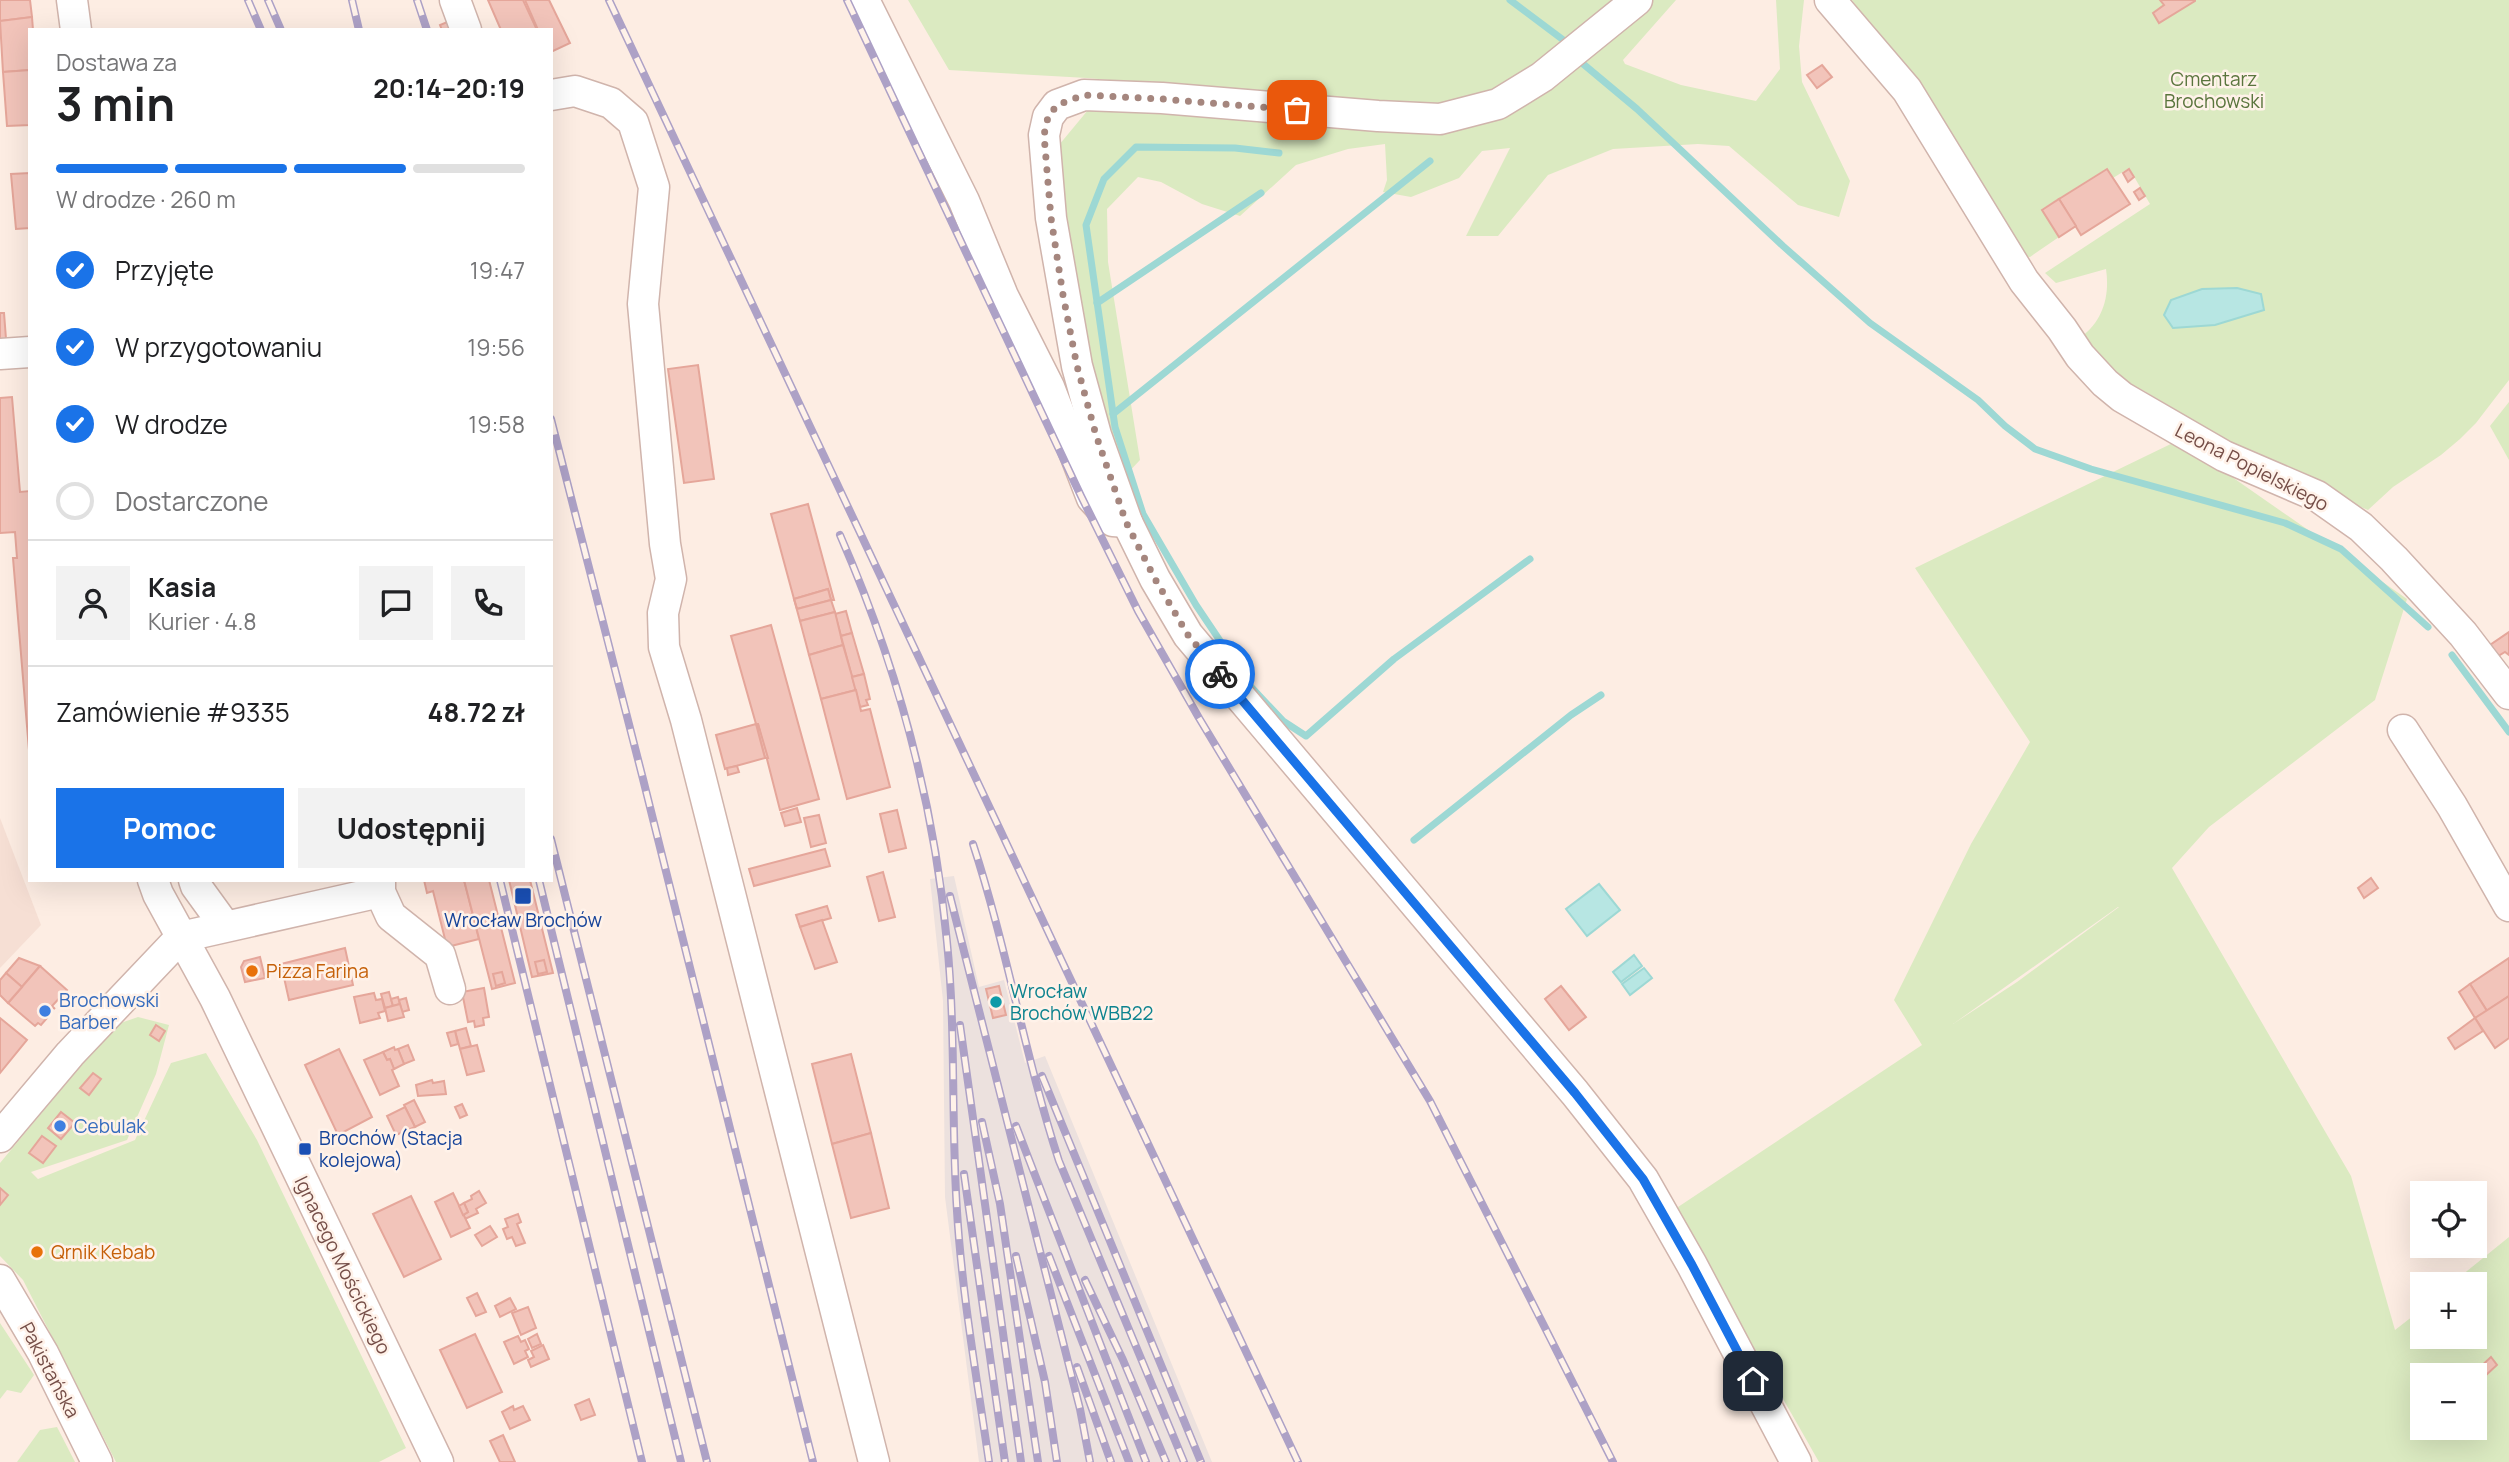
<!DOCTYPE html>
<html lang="pl">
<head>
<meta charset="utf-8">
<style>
	body { margin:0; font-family:Manrope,sans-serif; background:#f2f2f2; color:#202124; height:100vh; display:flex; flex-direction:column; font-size:26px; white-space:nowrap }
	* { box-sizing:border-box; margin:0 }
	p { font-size:23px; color:#757577 }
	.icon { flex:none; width:38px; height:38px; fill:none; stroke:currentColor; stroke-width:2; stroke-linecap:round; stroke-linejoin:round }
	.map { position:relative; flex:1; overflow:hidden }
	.sheet { position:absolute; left:28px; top:28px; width:525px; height:854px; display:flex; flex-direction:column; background:#fff; border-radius:0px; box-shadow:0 7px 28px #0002 }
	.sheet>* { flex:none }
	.buttons { position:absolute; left:2410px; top:1181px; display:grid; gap:14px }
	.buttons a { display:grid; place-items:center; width:77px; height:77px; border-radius:0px; background:#fff; box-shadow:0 7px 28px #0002; font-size:35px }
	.pin { position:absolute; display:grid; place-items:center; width:60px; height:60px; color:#fff; margin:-30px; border-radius:14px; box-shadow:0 4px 10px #0006 }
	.courier { position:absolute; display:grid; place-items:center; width:70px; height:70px; margin:-35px; border:5px solid #1a73e8; border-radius:50%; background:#fff; color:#222; box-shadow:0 2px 9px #0007 }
	.headline em { font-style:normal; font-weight:700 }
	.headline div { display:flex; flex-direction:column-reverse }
	.headline { display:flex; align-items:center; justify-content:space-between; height:119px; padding:0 28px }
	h1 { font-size:46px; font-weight:700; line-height:52px }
	.bar { display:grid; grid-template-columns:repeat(4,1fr); gap:10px 7px; align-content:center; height:84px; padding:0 28px }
	.bar i { height:9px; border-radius:5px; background:#e0e0e0 }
	.bar .selected { background:#1a73e8 }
	.bar p { grid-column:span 4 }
	.line { display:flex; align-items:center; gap:18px; padding:0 28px; border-top:2px solid #e0e0e0 }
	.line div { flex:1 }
	.round { display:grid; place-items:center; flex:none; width:74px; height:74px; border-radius:0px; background:#f2f2f2 }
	ol { padding:0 28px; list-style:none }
	li { display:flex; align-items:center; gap:21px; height:77px }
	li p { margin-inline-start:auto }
	li .icon { padding:7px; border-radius:50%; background:#1a73e8; color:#fff; stroke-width:4 }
	li:last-child { color:#757577 }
	li i { width:38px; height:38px; border:4px solid #e0e0e0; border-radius:50% }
	.button { display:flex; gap:14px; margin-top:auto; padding:14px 28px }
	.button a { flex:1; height:80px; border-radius:0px; background:#1a73e8; color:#fff; font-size:28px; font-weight:700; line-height:80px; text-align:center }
	.button a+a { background:#f2f2f2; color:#202124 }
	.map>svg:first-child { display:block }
	.residential { fill:#f6dfd4 }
	.industrial { fill:#ece1de }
	.green { fill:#dbeac1; fill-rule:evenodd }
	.water { fill:#b7e6e3; stroke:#9dd8d4; stroke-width:2 }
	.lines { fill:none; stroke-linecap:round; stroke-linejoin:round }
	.stream { stroke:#9dd8d4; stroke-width:7 }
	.building { fill:#f2c4ba; stroke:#e5a69a; stroke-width:2 }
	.minor-casing { stroke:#d0b4ac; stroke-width:33 }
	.minor { stroke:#fff; stroke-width:30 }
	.rail-casing { stroke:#ada1c6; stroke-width:8 }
	.rail { stroke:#fff2e9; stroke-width:5; stroke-dasharray:16; stroke-linecap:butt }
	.done { stroke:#a5867e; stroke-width:7; stroke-dasharray:0 12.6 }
	.route { stroke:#1a73e8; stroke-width:9 }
	.transit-dot { fill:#1a4fb4; stroke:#fff2e9; stroke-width:2.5 }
	.food-dot { fill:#e8710a; stroke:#fff2e9; stroke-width:2.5 }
	.culture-dot { fill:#0f9aa8; stroke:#fff2e9; stroke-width:2.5 }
	.shop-dot { fill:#3f7fe0; stroke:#fff2e9; stroke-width:2.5 }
	.labels { text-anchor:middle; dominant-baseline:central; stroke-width:5; stroke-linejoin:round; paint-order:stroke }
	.park-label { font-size:19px; fill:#5a753d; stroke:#fff2e9 }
	.street-label { font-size:19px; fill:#754e48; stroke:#fff2e9 }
	.transit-label { font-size:19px; fill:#164399; stroke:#fff2e9 }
	.food-label { font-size:19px; fill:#c56008; stroke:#fff2e9; text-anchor:start }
	.culture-label { font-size:19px; fill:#0d838f; stroke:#fff2e9; text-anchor:start }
	.shop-label { font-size:19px; fill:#366cbe; stroke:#fff2e9; text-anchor:start }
</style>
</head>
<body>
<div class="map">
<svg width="2509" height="1462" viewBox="0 0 2509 1462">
	<rect width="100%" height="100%" fill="#fdede3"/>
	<path class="residential" d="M0,818L41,925L0,968Z"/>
	<path class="industrial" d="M954,876L979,987L1004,980L1025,1063L1045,1056L1212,1462H979L945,1197L943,1001L930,879Z"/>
	<g class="green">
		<path d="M908,0H1624L1504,88L1444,107L1336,100L1087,78L949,70Z"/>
		<path d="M1650,0H1676L1623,60L1625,64L1681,85L1756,101L1780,69L1776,0H1804L1799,46L1802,82L1850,181L1839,217L1798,205L1729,146L1698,144L1613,149L1548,175L1498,236H1466L1510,148L1482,151L1459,178L1411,197L1383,192L1387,180L1385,144L1348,149L1296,165L1240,216L1202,204L1161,182L1138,177L1107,209L1108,262L1140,460L1125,476L1103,428L1056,184L1059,145L1088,110L1140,107L1253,121L1404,131L1462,122Z"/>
		<path d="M1852,0H2509V380L2476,423L2460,439L2441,455L2393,487L2368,510L2321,490L2224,439L2141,389L2124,384L2081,337C2103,321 2110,296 2106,269L2056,283L2045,273L2150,204L2129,168L2113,178L2106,169L2042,209L2059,237L2030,257L2020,256L1896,63ZM2237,288L2263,310L2215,325L2174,328L2165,315L2171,300L2202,289Z"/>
		<path d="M2509,402V460L2490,426Z"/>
		<path d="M2179,440L2407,599L2375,700L2209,827L2172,868L2351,1176L2395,1330L2422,1309V1337H2474V1284H2451L2509,1237V1462H1819L1675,1209L1922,1045L1894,1000L1971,844L2030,742L1915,568ZM2119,907L2017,982L1953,1024L2118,907ZM2422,1376H2474V1428H2422Z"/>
		<path d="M138,1017L169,1025L156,1074L127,1140L31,1172L38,1179L135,1140L171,1063L206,1053L257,1140L406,1448L379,1462H116L23,1280L0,1256V1163L115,1025ZM93,1073L100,1079L89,1095L81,1089ZM61,1112L74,1123L61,1139L48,1128ZM42,1136L56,1146L43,1163L29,1153Z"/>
		<path d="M0,1323L34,1375L21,1393L7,1390L0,1399Z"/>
		<path d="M57,1427L75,1462H17L40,1430Z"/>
	</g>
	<g class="water">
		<path d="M2237,288L2261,294L2264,310L2215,325L2173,328L2164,315L2171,300L2202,289Z"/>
		<path d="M1599,884L1620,910L1587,936L1566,909Z"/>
		<path d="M1634,955L1642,966L1621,982L1613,972Z"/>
		<path d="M1644,968L1652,978L1630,995L1622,984Z"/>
	</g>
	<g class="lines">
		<g class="stream">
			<path d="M1510,0L1566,42"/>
			<path d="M1582,63L1637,109L1783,246L1870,323L1978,400L2005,426L2035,449L2091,469L2285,523L2341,549L2428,627"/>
			<path d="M1279,153L1235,148L1136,147L1104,179L1086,225L1115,427L1143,514L1196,605L1251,687L1283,721L1306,736L1394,659L1530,559"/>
			<path d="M1097,303L1261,193"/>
			<path d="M1113,414L1430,161"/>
			<path d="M2452,655L2509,732"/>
			<path d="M1414,840L1571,715L1601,695"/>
		</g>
	</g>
	<g class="building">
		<path d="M0,0H30L32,17L0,21Z"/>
		<path d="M488,0H523L537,30H501Z"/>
		<path d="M525,0H549L570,43L551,52V30H538Z"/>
		<path d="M2160,0H2195V1L2159,23L2153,13L2164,5Z"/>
		<path d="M32,17L33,30H30V70L3,72L0,21Z"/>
		<path d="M452,20L455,30H442L440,25Z"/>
		<path d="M1822,65L1832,77L1817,88L1807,75Z"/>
		<path d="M30,70V125L7,126L3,72Z"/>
		<path d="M2107,169L2130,204L2081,235L2059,199Z"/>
		<path d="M2129,169L2134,177L2128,182L2123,173Z"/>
		<path d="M30,173V228L16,229L11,174Z"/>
		<path d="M2140,188L2145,196L2139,200L2134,192Z"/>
		<path d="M2059,199L2076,226L2059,237L2042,210Z"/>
		<path d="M0,313H4L6,339L0,340Z"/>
		<path d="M698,365L714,479L684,483L668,369Z"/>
		<path d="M12,397L20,492L30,491V762L13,558H17L15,532L0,533V398Z"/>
		<path d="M808,504L834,600H831L828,589L794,599L771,514Z"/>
		<path d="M828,589L831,600L797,609L794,599Z"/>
		<path d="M794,599L797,609L831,600L835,612L800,621Z"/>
		<path d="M846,611L852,633L841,636L835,614Z"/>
		<path d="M835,612L843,645L809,655L800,621Z"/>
		<path d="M771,625L819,799L780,810L758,724H756L731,636Z"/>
		<path d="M2509,632V655L2505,652L2495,658L2487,647Z"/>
		<path d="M852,633L864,674L852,677L841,636Z"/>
		<path d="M843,645L856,690L821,699L809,655Z"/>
		<path d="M864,674L870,699L866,700L868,705L860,707L852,677Z"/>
		<path d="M856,690L861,711L870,709L890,787L847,799L821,699Z"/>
		<path d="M756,724H758L768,758H765Z"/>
		<path d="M756,724L765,758L725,769L716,735Z"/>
		<path d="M737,766L739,772L728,775L727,768Z"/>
		<path d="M797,808L801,822L785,826L781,813Z"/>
		<path d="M897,810L906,848L889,852L880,814Z"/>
		<path d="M819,815L826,843L811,847L804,818Z"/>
		<path d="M825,849L830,866L754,886L749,869Z"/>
		<path d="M883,872L895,917L879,921L867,877Z"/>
		<path d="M2371,878L2378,888L2364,898L2358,888Z"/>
		<path d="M424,880H464L479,939L447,947L433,891L427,893Z"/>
		<path d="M464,880H489L515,983L492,989Z"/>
		<path d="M509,880H530L553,973L532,977Z"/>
		<path d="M827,906L831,918L800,927L796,915Z"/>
		<path d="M822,920L837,962L815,969L800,927Z"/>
		<path d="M345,948L353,985L289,1000L281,964Z"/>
		<path d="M260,957L265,978L245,982L241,967L244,961Z"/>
		<path d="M19,958L40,966L22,987L6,973Z"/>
		<path d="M2509,958V996L2487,1011L2470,984Z"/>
		<path d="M544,960L547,972L538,974L535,962Z"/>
		<path d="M40,966L67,990L52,1006L55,1009L52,1007L44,1015L47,1018L41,1025L38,1023L35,1026L8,1003Z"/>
		<path d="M502,972L505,983L496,986L493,974Z"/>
		<path d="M6,973L22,987L8,1003L0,995V980Z"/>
		<path d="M2470,984L2487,1011L2475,1018L2459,992Z"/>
		<path d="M999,986L1006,1015L993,1018L986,989Z"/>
		<path d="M1561,986L1586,1017L1569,1030L1545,999Z"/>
		<path d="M484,988L489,1017L483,1018L484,1025L475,1027L474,1021L468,1022L462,992Z"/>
		<path d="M389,992L393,1006L385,1008L381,994Z"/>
		<path d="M374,993L376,1000L382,999L385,1011L378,1013L380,1018L360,1023L354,997Z"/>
		<path d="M2509,996V1038L2495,1048L2475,1018Z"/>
		<path d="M398,997L400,1004L393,1006L391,999Z"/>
		<path d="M406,998L409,1010L402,1012L399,1000Z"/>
		<path d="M400,1004L404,1017L388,1021L385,1008Z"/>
		<path d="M0,1018L27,1040L0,1073Z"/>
		<path d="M2475,1018L2483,1031L2455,1049L2448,1038Z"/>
		<path d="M156,1025L165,1031L159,1041L150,1035Z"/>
		<path d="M466,1028L471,1046L460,1049L455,1031Z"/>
		<path d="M455,1031L458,1044L451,1046L447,1033Z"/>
		<path d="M408,1045L414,1060L404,1064L398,1049Z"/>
		<path d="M477,1045L484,1071L467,1075L460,1049Z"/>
		<path d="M394,1047L395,1050L398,1049L404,1064L394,1069L390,1059L387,1060L383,1052Z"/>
		<path d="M339,1049L372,1117L338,1135L305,1065Z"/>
		<path d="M383,1052L387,1060L390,1059L394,1069L392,1070L399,1086L380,1095L364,1060Z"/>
		<path d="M851,1054L871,1133L832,1144L812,1064Z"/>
		<path d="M93,1073L101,1079L89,1095L80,1088Z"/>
		<path d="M432,1080L433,1083L444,1081L446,1094L418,1096L416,1085Z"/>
		<path d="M414,1100L425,1122L415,1127L404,1105Z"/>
		<path d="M462,1104L467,1115L460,1118L455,1107Z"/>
		<path d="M405,1107L415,1127L396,1135L387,1116Z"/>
		<path d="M61,1112L75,1123L61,1139L48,1128Z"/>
		<path d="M871,1133L889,1208L851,1218L832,1144Z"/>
		<path d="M42,1136L56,1146L43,1163L29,1153Z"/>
		<path d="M0,1188L8,1195L0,1205Z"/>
		<path d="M479,1191L486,1203L476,1209L478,1213L465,1219L463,1215L468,1212L464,1203L472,1199L471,1196Z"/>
		<path d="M453,1193L470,1228L451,1237L435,1202Z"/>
		<path d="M411,1196L441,1259L404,1277L373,1214Z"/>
		<path d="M464,1203L468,1212L463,1215L459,1206Z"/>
		<path d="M518,1214L521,1222L517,1224L525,1243L516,1246L512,1237L507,1239L503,1229L508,1227L505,1219Z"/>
		<path d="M490,1226L497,1237L482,1246L475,1235Z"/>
		<path d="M477,1293L486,1312L476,1316L467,1298Z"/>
		<path d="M510,1298L516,1309L500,1317L495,1306Z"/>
		<path d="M528,1307L536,1328L521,1335L512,1313Z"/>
		<path d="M475,1334L502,1392L467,1408L440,1350Z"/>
		<path d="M537,1334L541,1344L532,1348L528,1339Z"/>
		<path d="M518,1336L521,1342L525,1340L529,1349L525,1351L528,1357L514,1364L504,1342Z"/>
		<path d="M543,1345L549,1359L531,1367L528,1360L534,1357L531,1351Z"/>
		<path d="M2491,1357L2497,1365L2485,1376L2478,1369Z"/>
		<path d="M589,1399L595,1415L581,1420L575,1405Z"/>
		<path d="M513,1406L514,1410L523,1406L530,1420L510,1429L502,1412Z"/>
		<path d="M503,1435L515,1462H500L490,1441Z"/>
	</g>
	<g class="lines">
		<defs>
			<g id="minor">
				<path d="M72,0L76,30"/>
				<path d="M455,0L466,30"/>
				<path d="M864,0L964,201L1003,296L1049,387L1092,498L1113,521L1127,522"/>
				<path d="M1637,0L1542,77L1498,104L1440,119L1378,116L1162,98L1084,95L1057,105L1048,117L1044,135L1051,218L1077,366L1096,435L1127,522L1155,579L1188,635L1575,1093L1643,1179L1692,1265L1796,1462"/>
				<path d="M1830,0L1907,90L2024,281L2062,329L2080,356L2105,383L2122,397L2224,456L2317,496L2361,527L2394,559L2463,634L2509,694"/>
				<path d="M551,95L575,91L611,103L633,122L654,187L643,304L665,544L671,579L663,613L664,647L686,720L874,1462"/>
				<path d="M0,354L30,352"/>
				<path d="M2403,730L2452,806L2509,906"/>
				<path d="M153,880L158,894L215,998L438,1462"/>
				<path d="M194,880L196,886L225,926"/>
				<path d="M380,880V892L391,916L440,955L450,989"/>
				<path d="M181,937L380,892"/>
				<path d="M0,1137L70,1054L181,937"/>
				<path d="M0,1280L43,1353L97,1462"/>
			</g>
		</defs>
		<use href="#minor" class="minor-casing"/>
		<use href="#minor" class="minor"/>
		<defs>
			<g id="rail">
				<path d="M248,0L261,30"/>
				<path d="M268,0L281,30"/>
				<path d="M352,0L359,30"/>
				<path d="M417,0L427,30"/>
				<path d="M609,0L1298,1462"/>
				<path d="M847,0L1081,496L1138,611L1199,718L1430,1101L1613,1462"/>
				<path d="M551,419L643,779L813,1462"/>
				<path d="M840,535C896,663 934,802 947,942C956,1031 951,1121 957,1211C962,1295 977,1379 989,1462"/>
				<path d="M551,839L707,1462"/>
				<path d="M973,844C1007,948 1025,1057 1059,1161L1184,1462"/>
				<path d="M500,880L642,1462"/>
				<path d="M539,880L681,1462"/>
				<path d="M950,896L1080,1409L1090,1462"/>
				<path d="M960,1025L1021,1462"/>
				<path d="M1042,1076L1201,1462"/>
				<path d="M982,1122L1000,1204L1038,1462"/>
				<path d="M1016,1126L1146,1462"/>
				<path d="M964,1174L1005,1462"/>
				<path d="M1016,1256L1045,1382L1057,1462"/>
				<path d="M1049,1256L1129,1462"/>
				<path d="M1085,1280L1123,1360L1166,1462"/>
				<path d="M1077,1367L1111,1462"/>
			</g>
		</defs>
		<use href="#rail" class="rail-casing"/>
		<use href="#rail" class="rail"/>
	</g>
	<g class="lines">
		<path class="done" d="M1220,674L1188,635L1155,579L1126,522L1096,435L1077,366L1063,295L1051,218L1044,135L1048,117L1057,105L1084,95L1162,99L1297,110"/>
		<path class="route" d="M1220,674L1575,1093L1643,1179L1692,1265L1753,1381"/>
	</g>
	<g class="transit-dot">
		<rect x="514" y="887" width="18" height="18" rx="3.5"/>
		<rect x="298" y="1142" width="14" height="14" rx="3.5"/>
	</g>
	<g class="food-dot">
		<circle cx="252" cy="971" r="7"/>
		<circle cx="37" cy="1252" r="7"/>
	</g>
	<circle class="culture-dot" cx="996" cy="1002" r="7"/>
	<g class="shop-dot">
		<circle cx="45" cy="1011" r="7"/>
		<circle cx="60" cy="1126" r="7"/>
	</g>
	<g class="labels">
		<g class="park-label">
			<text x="2214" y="79">Cmentarz<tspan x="2214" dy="22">Brochowski</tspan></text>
		</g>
		<g class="street-label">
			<text transform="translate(2252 467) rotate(27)">Leona Popielskiego</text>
			<text transform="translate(343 1265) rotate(64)">Ignacego Mościckiego</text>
			<text transform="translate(50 1370) rotate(62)">Pakistańska</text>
		</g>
		<g class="transit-label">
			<text x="523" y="920">Wrocław Brochów</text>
			<text x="319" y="1138" text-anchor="start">Brochów (Stacja<tspan x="319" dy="22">kolejowa)</tspan></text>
		</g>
		<g class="food-label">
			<text x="266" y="971">Pizza Farina</text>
			<text x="51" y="1252">Qrnik Kebab</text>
		</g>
		<g class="culture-label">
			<text x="1010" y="991">Wrocław<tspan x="1010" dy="22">Brochów WBB22</tspan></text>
		</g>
		<g class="shop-label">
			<text x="59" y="1000">Brochowski<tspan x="59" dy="22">Barber</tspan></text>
			<text x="74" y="1126">Cebulak</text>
		</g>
	</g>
</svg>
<div class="buttons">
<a><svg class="icon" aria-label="locate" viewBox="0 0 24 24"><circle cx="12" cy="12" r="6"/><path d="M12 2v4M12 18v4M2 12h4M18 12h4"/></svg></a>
<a>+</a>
<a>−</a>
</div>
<div class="pin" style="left:1297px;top:110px;background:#ea580c"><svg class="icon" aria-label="bag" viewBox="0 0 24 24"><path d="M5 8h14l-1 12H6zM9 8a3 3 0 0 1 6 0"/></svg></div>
<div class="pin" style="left:1753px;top:1381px;background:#1f2937"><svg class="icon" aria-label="home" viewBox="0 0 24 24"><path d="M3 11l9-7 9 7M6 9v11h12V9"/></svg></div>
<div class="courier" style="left:1220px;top:674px"><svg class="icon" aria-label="bike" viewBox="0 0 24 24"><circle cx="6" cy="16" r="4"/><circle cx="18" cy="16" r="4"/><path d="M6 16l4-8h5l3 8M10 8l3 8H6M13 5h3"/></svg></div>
<section class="sheet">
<div class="headline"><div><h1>3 min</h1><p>Dostawa za</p></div><em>20:14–20:19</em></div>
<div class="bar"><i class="selected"></i><i class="selected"></i><i class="selected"></i><i></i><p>W drodze · 260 m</p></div>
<ol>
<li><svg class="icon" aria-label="check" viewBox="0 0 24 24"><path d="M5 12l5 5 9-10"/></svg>Przyjęte<p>19:47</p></li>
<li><svg class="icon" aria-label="check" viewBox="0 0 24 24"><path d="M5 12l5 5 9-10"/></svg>W przygotowaniu<p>19:56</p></li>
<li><svg class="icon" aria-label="check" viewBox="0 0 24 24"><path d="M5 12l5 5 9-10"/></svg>W drodze<p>19:58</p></li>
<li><i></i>Dostarczone</li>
</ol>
<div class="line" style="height:126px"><a class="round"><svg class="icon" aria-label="person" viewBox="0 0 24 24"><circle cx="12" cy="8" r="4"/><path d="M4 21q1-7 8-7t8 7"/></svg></a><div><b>Kasia</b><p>Kurier · 4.8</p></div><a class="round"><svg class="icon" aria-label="chat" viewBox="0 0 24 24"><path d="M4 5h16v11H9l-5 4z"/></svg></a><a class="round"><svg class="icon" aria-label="phone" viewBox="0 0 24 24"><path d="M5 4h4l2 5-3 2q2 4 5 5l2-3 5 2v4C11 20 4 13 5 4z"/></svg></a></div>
<div class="line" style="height:91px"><div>Zamówienie #9335</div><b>48.72 zł</b></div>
<div class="button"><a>Pomoc</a><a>Udostępnij</a></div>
</section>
</div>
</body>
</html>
